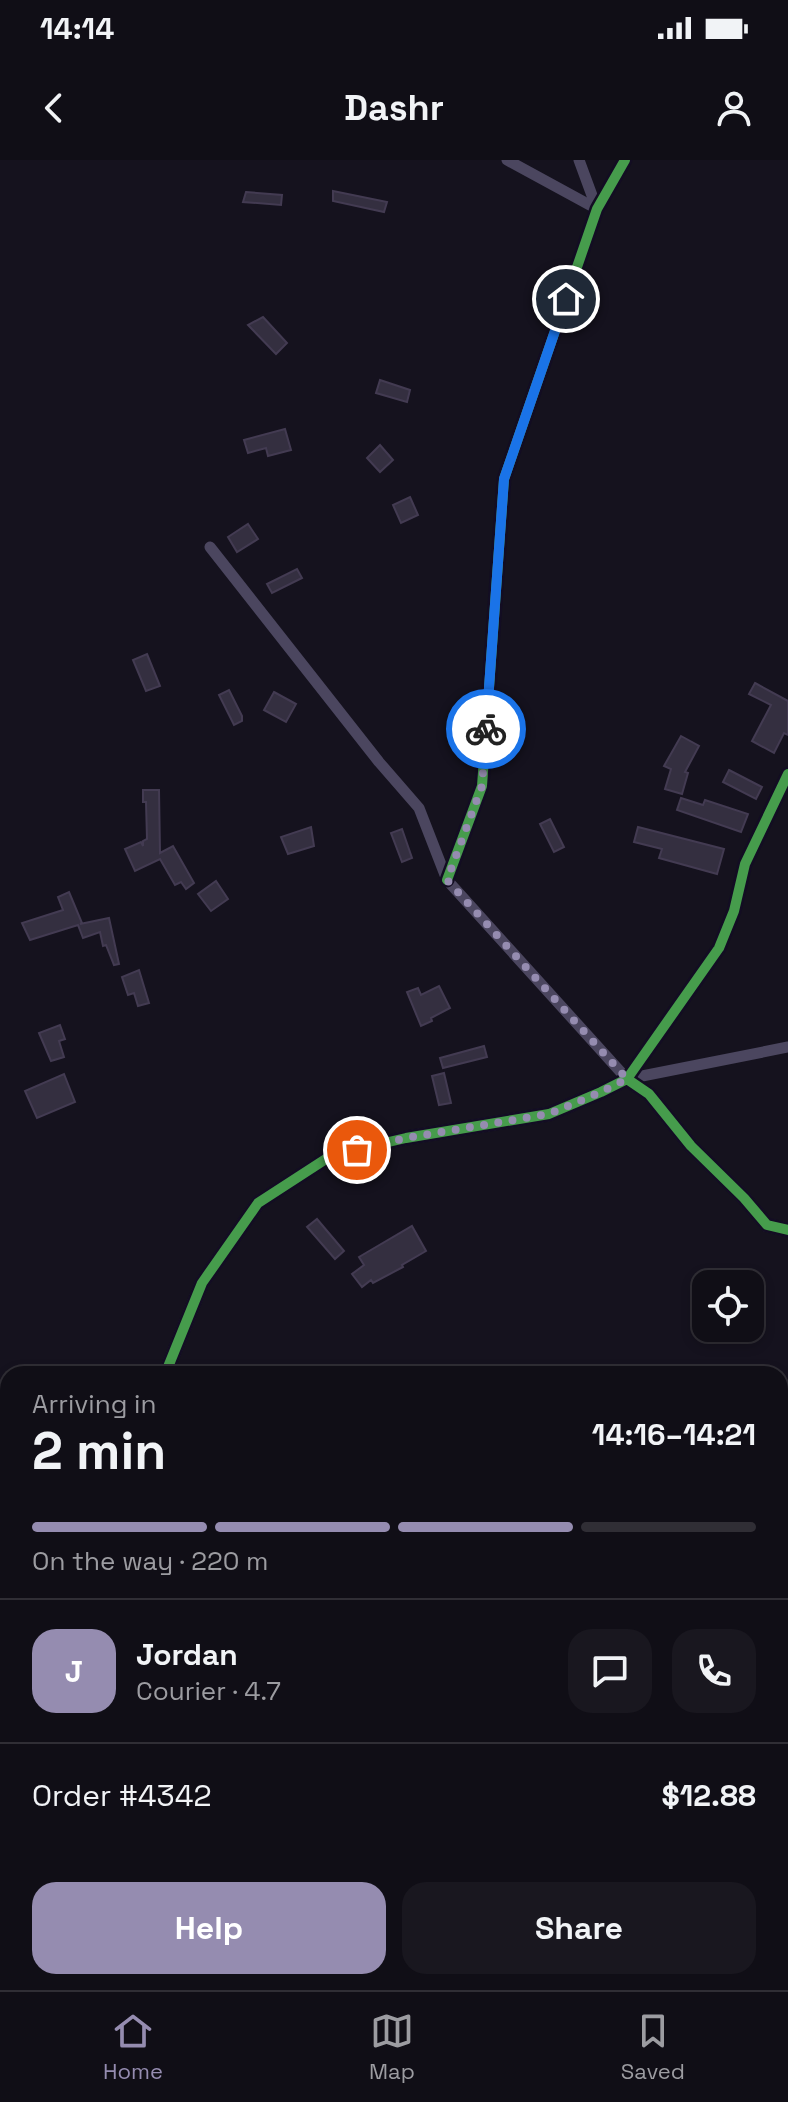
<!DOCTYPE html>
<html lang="en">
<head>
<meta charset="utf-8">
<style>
	body { margin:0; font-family:"Space Grotesk",sans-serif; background:#19171f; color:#f1f3f6; height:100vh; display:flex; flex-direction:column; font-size:30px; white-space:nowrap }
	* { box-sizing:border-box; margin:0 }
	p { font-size:26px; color:#9c9ca1 }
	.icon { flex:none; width:44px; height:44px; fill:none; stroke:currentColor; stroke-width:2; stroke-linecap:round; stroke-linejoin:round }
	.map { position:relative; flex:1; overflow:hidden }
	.drawer { position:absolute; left:0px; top:1206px; width:788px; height:624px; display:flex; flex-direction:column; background:#100e16; border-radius:24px 24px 0 0; box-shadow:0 4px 12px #0003,0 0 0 2px #302e35 }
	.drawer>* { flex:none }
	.controls { position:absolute; left:692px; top:1110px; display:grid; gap:16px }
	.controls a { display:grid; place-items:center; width:72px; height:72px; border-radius:16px; background:#100e16; box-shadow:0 4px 12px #0003,0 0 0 2px #302e35; font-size:40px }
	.pin { position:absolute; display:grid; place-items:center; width:68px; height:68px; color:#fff; margin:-34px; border:4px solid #fff; border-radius:50%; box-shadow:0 2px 8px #0007 }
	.courier { position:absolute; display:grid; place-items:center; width:80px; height:80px; margin:-40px; border:6px solid #1a73e8; border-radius:50%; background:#fff; color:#222; box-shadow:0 2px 10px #0007 }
	.headline em { font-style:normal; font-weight:700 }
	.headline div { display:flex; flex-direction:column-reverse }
	.headline { display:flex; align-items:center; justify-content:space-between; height:136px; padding:0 32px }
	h1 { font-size:52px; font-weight:700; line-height:60px }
	.bar { display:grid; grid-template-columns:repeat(4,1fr); gap:12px 8px; align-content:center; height:96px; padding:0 32px }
	.bar i { height:10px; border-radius:6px; background:#302e35 }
	.bar .on { background:#958cb0 }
	.bar p { grid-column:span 4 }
	.line { display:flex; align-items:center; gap:20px; padding:0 32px; border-top:2px solid #302e35 }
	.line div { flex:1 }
	.round { display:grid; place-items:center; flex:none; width:84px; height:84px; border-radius:24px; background:#19171f }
	.action { display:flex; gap:16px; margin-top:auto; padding:16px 32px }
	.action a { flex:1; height:92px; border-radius:24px; background:#958cb0; color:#fff; font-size:32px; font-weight:700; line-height:92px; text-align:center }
	.action a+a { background:#19171f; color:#f1f3f6 }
	.status { display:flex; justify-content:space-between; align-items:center; height:56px; padding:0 40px; background:#100e16; direction:ltr }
	.status svg { height:22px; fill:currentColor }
	header { display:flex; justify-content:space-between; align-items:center; height:104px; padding:0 32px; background:#100e16; font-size:36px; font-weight:700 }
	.menu { display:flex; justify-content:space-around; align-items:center; height:112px; border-top:2px solid #302e35; background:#100e16; font-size:22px; color:#9c9ca1 }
	.menu a { display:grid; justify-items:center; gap:4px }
	.menu .on { color:#958cb0 }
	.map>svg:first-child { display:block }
	.building { fill:#342f40; stroke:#433b52; stroke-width:2 }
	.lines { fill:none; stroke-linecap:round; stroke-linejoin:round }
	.minor { stroke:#4b465f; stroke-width:11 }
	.tertiary { stroke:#4b465f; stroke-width:14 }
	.cycleway-casing { stroke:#130d23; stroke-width:15 }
	.cycleway { stroke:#469c4c; stroke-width:10 }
	.done { stroke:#958cb0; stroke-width:8; stroke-dasharray:0 14.4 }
	.route { stroke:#1a73e8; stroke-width:10 }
</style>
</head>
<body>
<div class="status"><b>14:14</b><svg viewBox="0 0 49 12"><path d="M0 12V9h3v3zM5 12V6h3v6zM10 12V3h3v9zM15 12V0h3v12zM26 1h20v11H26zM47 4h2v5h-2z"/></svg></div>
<header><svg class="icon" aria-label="back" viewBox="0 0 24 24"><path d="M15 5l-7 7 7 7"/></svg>Dashr<svg class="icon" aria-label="person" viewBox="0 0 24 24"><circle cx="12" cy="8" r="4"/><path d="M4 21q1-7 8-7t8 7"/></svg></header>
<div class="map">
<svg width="788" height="1830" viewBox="0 0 788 1830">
	<rect width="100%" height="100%" fill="#15121e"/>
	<g class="building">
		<path d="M333,31L387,42L384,52L333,41Z"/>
		<path d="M246,32L282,35L281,45L243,42Z"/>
		<path d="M263,157L287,183L276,194L248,165Z"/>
		<path d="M380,220L410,230L407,242L376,233Z"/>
		<path d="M285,269L291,290L268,296L266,288L248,293L244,280Z"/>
		<path d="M380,285L393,300L380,312L367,298Z"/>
		<path d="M410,337L418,355L401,363L393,345Z"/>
		<path d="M248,364L258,379L237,392L228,377Z"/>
		<path d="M297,409L302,418L272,433L267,424Z"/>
		<path d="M147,494L160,526L146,531L133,500Z"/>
		<path d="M755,523L788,541V575L784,573L774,593L752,581L771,545L749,534Z"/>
		<path d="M229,530L242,556V561L234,565L219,535Z"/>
		<path d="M274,532L296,544L286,562L264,550Z"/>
		<path d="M681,576L699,586L685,612L688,613L682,634L665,629L671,609L664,606Z"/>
		<path d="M729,610L762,627L756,639L723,622Z"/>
		<path d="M143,630H159L160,693L173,686L194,723L186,729L181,722L175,725L160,699L135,711L125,689L141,682L143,686V681L147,679L146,642H143Z"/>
		<path d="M681,638L703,645L705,640L748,654L741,672L677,650Z"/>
		<path d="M550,659L564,687L554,692L540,664Z"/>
		<path d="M311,667L314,686L288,694L281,677Z"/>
		<path d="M638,667L724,689L717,714L659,698L662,689L634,682Z"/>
		<path d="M402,669L412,698L402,702L391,673Z"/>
		<path d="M216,721L228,739L211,751L198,734Z"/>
		<path d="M69,732L82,763L80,764L109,758L119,804L114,805L106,785L103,786L100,772L83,778L78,765L30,780L22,763L63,750L58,737Z"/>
		<path d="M139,810L149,843L138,846L134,833L128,835L122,817Z"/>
		<path d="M439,826L450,848L431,858L432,861L421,866L407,832L418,828L421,835Z"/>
		<path d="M60,865L65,879L59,881L64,897L51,901L39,873Z"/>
		<path d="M484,886L487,897L443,908L440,898Z"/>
		<path d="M444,913L451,943L439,945L432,916Z"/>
		<path d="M64,914L75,942L37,958L25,931Z"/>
		<path d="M317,1059L344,1091L335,1099L307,1067Z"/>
		<path d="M412,1066L426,1091L402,1105L403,1107L373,1123L371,1120L362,1127L352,1114L364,1105L359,1097Z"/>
	</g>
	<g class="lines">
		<g class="minor">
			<path d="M507,0L597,49"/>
			<path d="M579,0L597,49"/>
			<path d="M210,387L379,602L419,648L447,720L627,919"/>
			<path d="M447,720L482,626L504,319L597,49L625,0"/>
			<path d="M627,919L719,788L734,751L745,704L788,614"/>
			<path d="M627,919L788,887"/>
			<path d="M0,1607L8,1614"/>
		</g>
		<g class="tertiary">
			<path d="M168,1214V1207L202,1123L258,1043L332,995L406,978L549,954L601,932L627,919L649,934L691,986L744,1038L767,1065L788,1070"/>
			<path d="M0,1465L8,1461"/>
			<path d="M0,1481L8,1491"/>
			<path d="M365,1822L374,1830"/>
		</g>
		<defs>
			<g id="cycleway">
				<path d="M447,720L482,626L504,319L597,49L625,0"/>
				<path d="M627,919L719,788L734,751L745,704L788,614"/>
				<path d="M168,1214V1207L202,1123L258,1043L332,995L406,978L549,954L601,932L627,919L649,934L691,986L744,1038L767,1065L788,1070"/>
			</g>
		</defs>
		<use href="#cycleway" class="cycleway-casing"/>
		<use href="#cycleway" class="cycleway"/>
	</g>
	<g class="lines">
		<path class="done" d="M357,990L406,978L549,954L601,932L627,919L447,720L482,626L486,569"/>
		<path class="route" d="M486,569L504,319L566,139"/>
	</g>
</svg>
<div class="controls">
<a><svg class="icon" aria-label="locate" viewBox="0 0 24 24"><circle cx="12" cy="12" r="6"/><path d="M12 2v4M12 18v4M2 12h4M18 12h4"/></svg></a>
</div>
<div class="pin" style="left:357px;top:990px;background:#ea580c"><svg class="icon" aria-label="bag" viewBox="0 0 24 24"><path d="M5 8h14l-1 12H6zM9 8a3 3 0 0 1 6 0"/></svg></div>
<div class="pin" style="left:566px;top:139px;background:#1f2937"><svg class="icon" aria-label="home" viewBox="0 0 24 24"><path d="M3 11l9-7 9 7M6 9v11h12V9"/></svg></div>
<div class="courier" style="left:486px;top:569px"><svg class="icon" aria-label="bike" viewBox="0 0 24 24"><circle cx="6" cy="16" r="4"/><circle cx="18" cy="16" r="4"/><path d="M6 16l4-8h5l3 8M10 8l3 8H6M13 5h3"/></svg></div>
<section class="drawer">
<div class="headline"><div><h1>2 min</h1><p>Arriving in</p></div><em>14:16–14:21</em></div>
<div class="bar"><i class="on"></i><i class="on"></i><i class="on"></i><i></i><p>On the way · 220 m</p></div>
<div class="line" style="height:144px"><b class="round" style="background:#958cb0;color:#fff">J</b><div><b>Jordan</b><p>Courier · 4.7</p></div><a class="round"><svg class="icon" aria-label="chat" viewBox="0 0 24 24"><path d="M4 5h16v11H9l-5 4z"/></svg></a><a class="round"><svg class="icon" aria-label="phone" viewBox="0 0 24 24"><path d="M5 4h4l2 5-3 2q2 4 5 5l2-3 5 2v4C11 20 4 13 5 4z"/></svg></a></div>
<div class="line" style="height:104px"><div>Order #4342</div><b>$12.88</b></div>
<div class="action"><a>Help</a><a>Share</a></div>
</section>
</div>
<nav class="menu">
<a class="on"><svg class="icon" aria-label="home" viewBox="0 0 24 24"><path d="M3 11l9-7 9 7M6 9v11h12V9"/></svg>Home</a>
<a><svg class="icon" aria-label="map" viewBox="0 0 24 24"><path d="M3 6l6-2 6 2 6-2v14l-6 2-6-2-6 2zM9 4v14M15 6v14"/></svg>Map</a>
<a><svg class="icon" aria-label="saved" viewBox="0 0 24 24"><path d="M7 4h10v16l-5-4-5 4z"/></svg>Saved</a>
</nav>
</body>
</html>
